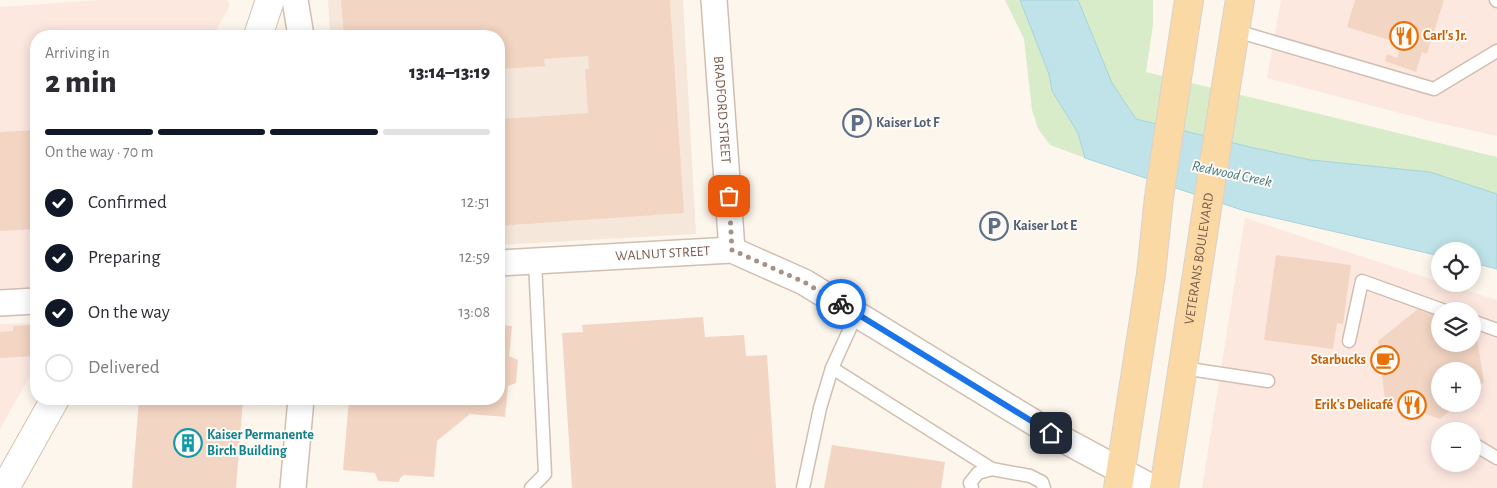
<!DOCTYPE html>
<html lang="en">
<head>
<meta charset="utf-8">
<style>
	body { margin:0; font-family:"Alegreya Sans",sans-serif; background:#f2f2f3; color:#2b2b33; height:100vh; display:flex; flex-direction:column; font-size:19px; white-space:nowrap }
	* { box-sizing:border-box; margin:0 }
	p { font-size:16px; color:#7c7c81 }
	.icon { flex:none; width:28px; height:28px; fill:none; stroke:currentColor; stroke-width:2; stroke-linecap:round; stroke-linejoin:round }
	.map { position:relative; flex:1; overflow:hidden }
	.panel { position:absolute; left:30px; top:30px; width:475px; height:375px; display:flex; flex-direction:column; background:#fff; border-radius:20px; box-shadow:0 2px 12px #0003 }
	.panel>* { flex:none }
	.buttons { position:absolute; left:1431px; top:242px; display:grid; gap:10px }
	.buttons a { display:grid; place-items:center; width:50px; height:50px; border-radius:50%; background:#fff; box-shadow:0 2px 12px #0003; font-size:25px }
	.pin { position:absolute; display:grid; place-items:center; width:42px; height:42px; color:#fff; margin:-21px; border-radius:10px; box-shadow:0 2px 8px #0006 }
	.courier { position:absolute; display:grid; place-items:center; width:50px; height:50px; margin:-25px; border:4px solid #1a73e8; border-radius:50%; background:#fff; color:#222; box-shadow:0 1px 6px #0007 }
	.overview em { font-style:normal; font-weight:800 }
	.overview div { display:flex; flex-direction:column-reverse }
	.overview { display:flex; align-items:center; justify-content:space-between; height:85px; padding:0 15px }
	h1 { font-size:32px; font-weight:800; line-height:38px }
	.bar { display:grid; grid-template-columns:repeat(4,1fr); gap:8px 5px; align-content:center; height:60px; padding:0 15px }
	.bar i { height:6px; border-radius:4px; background:#e1e1e2 }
	.bar .on { background:#111827 }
	.bar p { grid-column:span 4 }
	ol { padding:0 15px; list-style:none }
	li { display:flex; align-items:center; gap:15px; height:55px }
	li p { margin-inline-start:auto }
	li .icon { padding:5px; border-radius:50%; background:#111827; color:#fff; stroke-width:4 }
	li:last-child { color:#7c7c81 }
	li i { width:28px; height:28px; border:2px solid #e1e1e2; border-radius:50% }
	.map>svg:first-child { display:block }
	.residential { fill:#f5e8da }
	.commercial { fill:#fde8e0; fill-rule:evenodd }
	.green { fill:#d8ecc9 }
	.water { fill:#bfe3e8; stroke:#a5d3da }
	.building { fill:#f3d5c3 }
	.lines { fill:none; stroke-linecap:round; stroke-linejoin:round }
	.lane-casing { stroke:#d1beb0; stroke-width:15 }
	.street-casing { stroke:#d1beb0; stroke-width:28 }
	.secondary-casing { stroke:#d6c0b0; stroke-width:30 }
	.primary-casing { stroke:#dad1cd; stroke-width:30 }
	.lane { stroke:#fff; stroke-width:12 }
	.street { stroke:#fff; stroke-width:25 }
	.secondary { stroke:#fff; stroke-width:28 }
	.primary { stroke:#fbd9a5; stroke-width:28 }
	.done { stroke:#a89285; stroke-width:5; stroke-dasharray:0 9 }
	.route { stroke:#1a73e8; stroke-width:6 }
	.labels { text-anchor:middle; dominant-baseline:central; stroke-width:4; stroke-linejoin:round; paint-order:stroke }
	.food-label { font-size:14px; font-weight:bold; fill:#c56008; stroke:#fffaf3; text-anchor:end }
	.street-label { font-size:14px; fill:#7a5c4d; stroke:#fffaf3 }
	.service-label { font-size:14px; font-weight:bold; fill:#4e5e75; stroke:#fffaf3; text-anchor:start }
	.culture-label { font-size:14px; font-weight:bold; fill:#0d838f; stroke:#fffaf3; text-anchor:start }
	.water-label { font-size:15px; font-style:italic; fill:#437c86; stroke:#fffaf3 }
</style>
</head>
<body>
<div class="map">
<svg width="1497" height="488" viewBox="0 0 1497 488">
	<rect width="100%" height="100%" fill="#fdf6ec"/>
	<path class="residential" d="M328,0H683L696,234L499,245V36H330Z"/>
	<g class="commercial">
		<path d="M101,0H227L230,5L213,36H36V288L0,290V7Z"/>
		<path d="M1281,0H1497V136L1434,122L1267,78Z"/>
		<path d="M1245,218L1440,282V284H1446L1497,300V488H1202ZM1440,311H1472V344H1440ZM1440,371H1472V404H1440ZM1440,431H1472V464H1440Z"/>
		<path d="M36,323V365L0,429V324Z"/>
	</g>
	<g class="green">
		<path d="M1005,0H1020L1049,74L1052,91L1078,133L1085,158L1050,145L1038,129L1032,110L1024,39Z"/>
		<path d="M1078,0H1153V25L1146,72L1497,157V194L1430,172L1311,160L1254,148L1136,119L1112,83Z"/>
	</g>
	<path class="water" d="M1020,0H1078L1112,83L1136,119L1254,148L1311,160L1430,172L1497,194V269L1473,263L1472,251H1440V256L1245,211L1085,158L1078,133L1052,91L1049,74Z"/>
	<g class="building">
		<path d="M341,0H670L684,213L499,226V119L588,113L585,69H589L588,56L544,59L545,66L499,69V36H344Z"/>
		<path d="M1355,0H1444L1427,54L1422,52L1416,72L1385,61L1387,54L1397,58L1402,44L1347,27Z"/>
		<path d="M36,130V229L0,231V132Z"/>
		<path d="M1276,255L1351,265L1343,324L1337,323L1333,349L1264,340Z"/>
		<path d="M1423,305L1440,311V344H1472V324L1475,325L1484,382L1472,392V371H1440V404H1458L1440,419L1385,399L1378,341Z"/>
		<path d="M703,317L705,337L744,335L746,356L767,355L776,488H572L562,333L583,332L582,325Z"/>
		<path d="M31,325L32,332L36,331V356L0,358V332L13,331V326Z"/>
		<path d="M499,325L512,326L509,356L518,360L516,383L508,386L505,417L470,414L437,441L434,477L404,475L400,478L399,482L378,481L375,473L343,470L349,399H499Z"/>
		<path d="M139,399H243L236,488H132Z"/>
		<path d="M832,445L945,462L941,488H824Z"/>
	</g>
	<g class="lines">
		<defs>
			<g id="lane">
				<path d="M1496,0L1497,1"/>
				<path d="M1243,33L1434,89L1497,51"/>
				<path d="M1472,321L1497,330"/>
				<path d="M1349,341L1362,281L1445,311"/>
				<path d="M832,368L992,469L1030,476L1042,482L1044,488"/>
				<path d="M1183,368L1268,381"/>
				<path d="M1475,445L1497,458"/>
				<path d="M531,488L545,474L535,261"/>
				<path d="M803,488L820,408L832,368L857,313"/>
				<path d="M972,488L970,483L978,473L992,469"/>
			</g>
			<g id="street">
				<path d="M295,0L301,36"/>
				<path id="s1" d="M714,0L732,250"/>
				<path id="s2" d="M499,263L732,250L804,282L1051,433L1153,488"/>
				<path d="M0,303L36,301"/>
				<path d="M293,488L301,399"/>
			</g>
			<g id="secondary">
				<path d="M258,36L270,0"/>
				<path d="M5,488L55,399"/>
			</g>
			<g id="primary">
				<path d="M1118,488L1151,274L1159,197L1189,0"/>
				<path id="s3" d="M1164,488C1190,325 1213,162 1240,0"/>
			</g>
		</defs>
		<use href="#lane" class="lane-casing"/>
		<use href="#street" class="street-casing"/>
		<use href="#secondary" class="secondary-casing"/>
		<use href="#primary" class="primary-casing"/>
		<use href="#lane" class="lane"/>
		<use href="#street" class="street"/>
		<use href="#secondary" class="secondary"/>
		<use href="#primary" class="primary"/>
	</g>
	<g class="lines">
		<path class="done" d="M729,196L732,250L804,282L841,304"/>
		<path class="route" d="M841,304L1051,433"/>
	</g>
	<defs>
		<symbol id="restaurant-ring" viewBox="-11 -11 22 22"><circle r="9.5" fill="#fffaf3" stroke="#e8710a" stroke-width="1.5"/><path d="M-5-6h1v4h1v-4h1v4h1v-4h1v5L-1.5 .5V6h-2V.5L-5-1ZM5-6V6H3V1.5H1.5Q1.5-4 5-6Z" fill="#e8710a"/></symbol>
		<symbol id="parking-ring" viewBox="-11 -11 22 22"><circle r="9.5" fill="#fffaf3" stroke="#5c6f8a" stroke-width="1.5"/><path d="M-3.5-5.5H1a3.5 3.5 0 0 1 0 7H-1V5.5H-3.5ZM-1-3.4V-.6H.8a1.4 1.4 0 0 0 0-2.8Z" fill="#5c6f8a"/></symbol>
		<symbol id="cafe-ring" viewBox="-11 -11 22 22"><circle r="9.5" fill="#fffaf3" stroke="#e8710a" stroke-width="1.5"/><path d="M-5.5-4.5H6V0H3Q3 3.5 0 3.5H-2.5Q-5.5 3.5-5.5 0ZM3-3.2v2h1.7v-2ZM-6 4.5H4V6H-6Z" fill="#e8710a"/></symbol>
		<symbol id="building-ring" viewBox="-11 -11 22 22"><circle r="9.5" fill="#fffaf3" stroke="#0f9aa8" stroke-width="1.5"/><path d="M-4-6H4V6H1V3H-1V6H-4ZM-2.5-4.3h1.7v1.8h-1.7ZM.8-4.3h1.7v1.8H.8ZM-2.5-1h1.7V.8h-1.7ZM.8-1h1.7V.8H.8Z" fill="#0f9aa8"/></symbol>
	</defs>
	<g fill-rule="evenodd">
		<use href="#restaurant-ring" x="1388" y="20" width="32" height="32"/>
		<use href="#parking-ring" x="841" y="107" width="32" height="32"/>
		<use href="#parking-ring" x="978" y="210" width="32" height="32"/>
		<use href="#cafe-ring" x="1369" y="344" width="32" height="32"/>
		<use href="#restaurant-ring" x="1396" y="389" width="32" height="32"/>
		<use href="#building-ring" x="172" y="427" width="32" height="32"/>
	</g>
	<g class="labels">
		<g class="food-label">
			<text x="1423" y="36" text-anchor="start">Carl's Jr.</text>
			<text x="1366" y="360">Starbucks</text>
			<text x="1393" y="405">Erik's Delicafé</text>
		</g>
		<g class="street-label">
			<text stroke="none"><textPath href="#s1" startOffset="110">BRADFORD STREET</textPath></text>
			<text stroke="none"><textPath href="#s2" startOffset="164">WALNUT STREET</textPath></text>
			<text stroke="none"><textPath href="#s3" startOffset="232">VETERANS BOULEVARD</textPath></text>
		</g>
		<g class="service-label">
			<text x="876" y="123">Kaiser Lot F</text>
			<text x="1013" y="226">Kaiser Lot E</text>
		</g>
		<g class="culture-label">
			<text x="207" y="435">Kaiser Permanente<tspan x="207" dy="16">Birch Building</tspan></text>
		</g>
		<g class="water-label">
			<text transform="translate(1232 174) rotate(12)">Redwood Creek</text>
		</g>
	</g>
</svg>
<div class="buttons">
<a><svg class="icon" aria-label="locate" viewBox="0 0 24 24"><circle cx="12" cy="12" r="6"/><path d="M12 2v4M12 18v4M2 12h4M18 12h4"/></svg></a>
<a><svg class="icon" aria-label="layers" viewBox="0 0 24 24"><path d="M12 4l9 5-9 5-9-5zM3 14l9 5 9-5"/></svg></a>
<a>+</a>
<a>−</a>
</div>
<div class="pin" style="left:729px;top:196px;background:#ea580c"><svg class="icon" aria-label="bag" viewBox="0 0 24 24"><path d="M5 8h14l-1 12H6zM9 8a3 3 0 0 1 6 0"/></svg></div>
<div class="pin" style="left:1051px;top:433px;background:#1f2937"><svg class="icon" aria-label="home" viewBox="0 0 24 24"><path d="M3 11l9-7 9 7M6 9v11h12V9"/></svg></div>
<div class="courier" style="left:841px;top:304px"><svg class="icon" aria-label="bike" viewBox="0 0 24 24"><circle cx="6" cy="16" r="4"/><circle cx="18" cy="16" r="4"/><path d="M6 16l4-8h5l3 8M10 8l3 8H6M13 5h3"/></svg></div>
<section class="panel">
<div class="overview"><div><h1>2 min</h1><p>Arriving in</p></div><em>13:14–13:19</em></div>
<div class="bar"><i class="on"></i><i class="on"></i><i class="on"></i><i></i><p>On the way · 70 m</p></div>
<ol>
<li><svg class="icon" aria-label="check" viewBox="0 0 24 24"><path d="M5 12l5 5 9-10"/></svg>Confirmed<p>12:51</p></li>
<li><svg class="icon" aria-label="check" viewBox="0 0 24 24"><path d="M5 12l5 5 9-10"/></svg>Preparing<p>12:59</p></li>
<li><svg class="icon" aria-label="check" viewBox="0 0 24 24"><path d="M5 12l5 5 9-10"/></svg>On the way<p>13:08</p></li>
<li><i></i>Delivered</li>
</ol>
</section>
</div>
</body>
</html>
